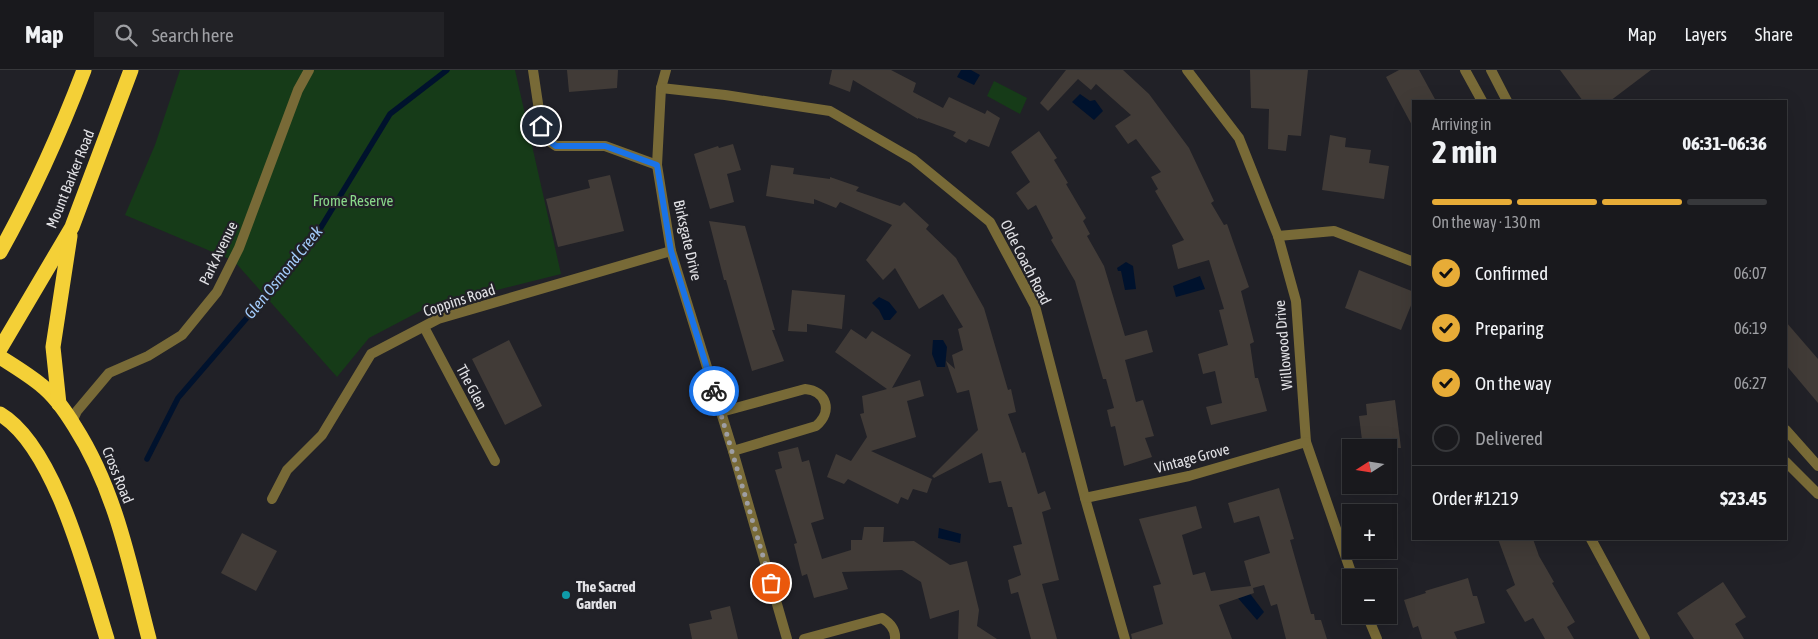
<!DOCTYPE html>
<html lang="en">
<head>
<meta charset="utf-8">
<style>
	body { margin:0; font-family:"Asap Condensed",sans-serif; background:#222226; color:#f1f3f6; height:100vh; display:flex; flex-direction:column; font-size:19px; white-space:nowrap }
	* { box-sizing:border-box; margin:0 }
	p { font-size:16px; color:#9fa0a4 }
	.icon { flex:none; width:28px; height:28px; fill:none; stroke:currentColor; stroke-width:2; stroke-linecap:round; stroke-linejoin:round }
	.map { position:relative; flex:1; overflow:hidden }
	.side { position:absolute; left:1412px; top:30px; width:375px; height:440px; display:flex; flex-direction:column; background:#19191d; border-radius:0px; box-shadow:0 5px 20px #0002,0 0 0 1px #37383b }
	.side>* { flex:none }
	.needle { width:32px; rotate:258deg }
	.tools { position:absolute; left:1342px; top:369px; display:grid; gap:10px }
	.tools a { display:grid; place-items:center; width:55px; height:55px; border-radius:0px; background:#19191d; box-shadow:0 5px 20px #0002,0 0 0 1px #37383b; font-size:25px }
	.pin { position:absolute; display:grid; place-items:center; width:42px; height:42px; color:#fff; margin:-21px; border:2px solid #fff; border-radius:50%; box-shadow:0 1px 5px #0007 }
	.courier { position:absolute; display:grid; place-items:center; width:50px; height:50px; margin:-25px; border:4px solid #1a73e8; border-radius:50%; background:#fff; color:#222; box-shadow:0 1px 6px #0007 }
	.summary em { font-style:normal; font-weight:700 }
	.summary div { display:flex; flex-direction:column-reverse }
	.summary { display:flex; align-items:center; justify-content:space-between; height:85px; padding:0 20px }
	h1 { font-size:32px; font-weight:700; line-height:38px }
	.bar { display:grid; grid-template-columns:repeat(4,1fr); gap:8px 5px; align-content:center; height:60px; padding:0 20px }
	.bar i { height:6px; border-radius:4px; background:#37383b }
	.bar .on { background:#e7ac37 }
	.bar p { grid-column:span 4 }
	.line { display:flex; align-items:center; gap:12px; padding:0 20px; border-top:1px solid #37383b }
	.line div { flex:1 }
	ol { padding:0 20px; list-style:none }
	li { display:flex; align-items:center; gap:15px; height:55px }
	li p { margin-inline-start:auto }
	li .icon { padding:5px; border-radius:50%; background:#e7ac37; color:#111; stroke-width:4 }
	li:last-child { color:#9fa0a4 }
	li i { width:28px; height:28px; border:2px solid #37383b; border-radius:50% }
	header { display:flex; align-items:center; gap:30px; box-sizing:border-box; height:70px; padding:0 25px; background:#19191d; border-bottom:1px solid #37383b }
	header strong { font-size:24px }
	nav { display:flex; gap:28px; margin-inline-start:auto; font-size:18px }
	.search { width:350px; height:45px; background:#222226; display:flex; align-items:center; gap:12px; box-sizing:border-box; padding:0 18px; border-radius:0px; color:#9fa0a4; font-size:19px }
	.map>svg:first-child { display:block }
	.green { fill:#163b18 }
	.water { fill:#00122d }
	.lines { fill:none; stroke-linecap:round; stroke-linejoin:round }
	.stream { stroke:#00122d; stroke-width:5.5 }
	.building { fill:#413b37 }
	.street { stroke:#786a37; stroke-width:10 }
	.highway { stroke:#f4d037; stroke-width:15 }
	.done { stroke:#9e9ea3; stroke-width:5; stroke-dasharray:0 9 }
	.route { stroke:#1a73e8; stroke-width:6 }
	.culture-dot { fill:#0f9aa8; stroke:#212127; stroke-width:2 }
	.labels { text-anchor:middle; dominant-baseline:central; stroke-width:4.5; stroke-linejoin:round; paint-order:stroke }
	.street-label { font-size:15px; fill:#e2e2e6; stroke:#212127 }
	.park-label { font-size:15px; fill:#89d88a; stroke:#212127 }
	.poi-label { font-size:15px; font-weight:bold; fill:#e2e2e6; stroke:#212127; text-anchor:start }
	.water-label { font-size:16px; font-style:italic; fill:#a3cbfb; stroke:#212127 }
</style>
</head>
<body>
<header>
<strong>Map</strong>
<div class="search"><svg class="icon" aria-label="search" viewBox="0 0 24 24"><circle cx="10" cy="10" r="6"/><path d="M15 15l6 6"/></svg>Search here</div>
<nav><a>Map</a><a>Layers</a><a>Share</a></nav>
</header>
<div class="map">
<svg width="1818" height="569" viewBox="0 0 1818 569">
	<rect width="100%" height="100%" fill="#212127"/>
	<g class="green">
		<path d="M180,0H515L561,204L428,237L369,268L337,307L234,191L125,145L155,75Z"/>
		<path d="M994,11L1027,28L1020,44L987,26Z"/>
	</g>
	<g class="water">
		<path d="M961,0H971L980,5L974,15L957,7Z"/>
		<path d="M1080,24L1090,31L1095,30L1103,41L1094,50L1072,32Z"/>
		<path d="M1126,192L1133,196L1136,219L1125,220L1121,201H1118L1117,198Z"/>
		<path d="M1200,206L1205,219L1176,227L1173,216Z"/>
		<path d="M879,227L889,232L897,242L890,250H884L879,240L872,233Z"/>
		<path d="M933,270H943L947,277L945,297H937L932,284Z"/>
		<path d="M939,458L961,464L960,473L938,468Z"/>
		<path d="M1248,521L1264,542L1257,550L1237,527Z"/>
	</g>
	<g class="lines">
		<path class="stream" d="M147,389L178,328L312,172L390,44L447,0"/>
	</g>
	<g class="building">
		<path d="M567,0H618L617,18L569,22Z"/>
		<path d="M832,0H891L916,13L913,22L943,38L949,27L985,44L987,40L1000,48L989,77L969,69L966,73L953,66L956,62L918,48V49L853,10L850,22L829,14Z"/>
		<path d="M1066,0H1123L1149,24L1189,78L1214,131L1211,133L1224,155L1227,154L1249,217L1241,221L1254,272L1250,274L1255,308H1258L1267,341L1211,355L1206,337L1222,333L1215,301L1203,304L1198,284L1228,275L1219,240L1224,239L1209,190L1178,199L1172,175L1184,170L1155,121L1158,119L1151,107L1161,102L1136,69L1128,74L1115,56L1131,45L1096,14L1091,20L1078,9L1048,41L1040,33Z"/>
		<path d="M1250,0H1308L1301,66L1288,65L1286,81L1268,79L1269,39L1251,38Z"/>
		<path d="M1399,0H1419L1436,31H1414V59L1386,7Z"/>
		<path d="M1560,0H1651L1610,31H1583Z"/>
		<path d="M1039,61L1057,88L1054,90L1068,113L1066,114L1086,148L1083,151L1090,164L1087,166L1104,196L1125,266L1147,260L1153,282L1125,290L1136,332L1143,330L1154,366L1145,368L1152,387L1124,396L1115,356L1111,357L1107,340L1114,338L1106,309H1103L1075,211L1051,170L1053,168L1036,135L1028,140L1016,123L1030,112L1011,82Z"/>
		<path d="M1330,65L1346,68L1345,77L1371,80L1369,93L1389,96L1384,129L1322,120Z"/>
		<path d="M733,74L741,100L727,104L734,132L710,139L694,84L718,76L719,78Z"/>
		<path d="M771,95L794,98L793,104L830,109V107L859,117L856,121L900,136L904,132L929,155L926,159L956,188L984,238L1008,320L1011,319L1016,342L1008,344L1022,383L1025,382L1038,424L1045,421L1051,439L1042,442L1059,510L1042,514L1057,569H1031L1018,522L1011,524L1008,510L1021,505L1013,476L1022,474L1012,437H1008L1001,411L989,413L982,383L934,408L932,406L978,360L969,320L957,323L946,291L955,299L952,285L963,280L958,259L963,257L943,224L919,239L895,198L883,210L866,190L892,155L840,132L836,138L814,129V134L766,126Z"/>
		<path d="M610,105L624,161L558,177L546,129L590,118L588,110Z"/>
		<path d="M709,151L745,156L775,260H772L784,291L752,301L726,210H724Z"/>
		<path d="M1359,200L1414,222V228L1401,260L1345,238Z"/>
		<path d="M792,220L845,225L842,259L807,254V262L788,261Z"/>
		<path d="M1786,252L1818,289V333L1786,295Z"/>
		<path d="M851,259L866,269L872,261L911,285L892,318L920,310L924,326L907,331L916,367L871,381L932,409L927,423L913,419L908,430L901,427L898,434L848,409L844,414L827,407L836,384L851,391L867,367L860,344L864,343L862,326L887,319L835,282Z"/>
		<path d="M509,270L542,336L505,355L472,289Z"/>
		<path d="M1395,330L1401,378H1363L1359,346L1367,345L1366,334Z"/>
		<path d="M798,377L802,392L809,390L824,449L811,453L822,489L851,480V470H862L864,457H884L883,472L914,471L950,495L967,491L979,540L977,556L997,569H958L959,540L930,549L921,512L902,500L842,502L848,519L814,528L807,504L802,506L794,474L797,473L775,400L782,398L778,382Z"/>
		<path d="M1279,418L1294,469L1290,470L1311,544H1314L1315,550H1321L1327,569H1286L1277,534L1271,536L1264,515L1253,518L1254,523L1219,535L1232,569H1132L1131,564L1163,554L1153,516L1161,514L1139,449L1196,436L1202,458L1182,465L1193,505L1205,502L1211,521L1251,516L1244,491L1270,483L1259,446L1234,453L1228,433Z"/>
		<path d="M242,463L277,481L256,521L221,503Z"/>
		<path d="M1498,469H1533L1539,486L1554,512L1552,513L1575,552L1567,557L1574,569H1545L1533,548L1525,552L1506,520L1515,515Z"/>
		<path d="M1468,508L1473,526H1477L1485,553L1454,562L1457,569H1422L1418,556L1413,558L1404,530L1426,523L1425,521Z"/>
		<path d="M1723,512L1746,547L1735,554L1744,569H1694L1677,543Z"/>
		<path d="M730,536L738,569H692L689,554L712,549L710,541Z"/>
	</g>
	<g class="lines">
		<g class="street">
			<path d="M533,0L543,67L556,76H605L657,95"/>
			<path d="M666,0L661,18L657,95L671,181L733,381L787,569"/>
			<path d="M1187,0L1239,68L1278,166L1296,231L1306,372L1353,508"/>
			<path d="M1465,0L1482,31"/>
			<path d="M1491,0L1507,31"/>
			<path d="M661,18L725,25L830,41L913,89L990,152L1035,236L1085,428L1125,569"/>
			<path d="M1278,166L1334,161L1414,192"/>
			<path d="M424,257L495,391"/>
			<path d="M721,342L805,319C827,321 833,342 816,356L733,381"/>
			<path d="M72,352L77,341L109,303L148,286L182,265L217,222L239,178L298,20L309,0"/>
			<path d="M1786,360L1818,396"/>
			<path d="M1786,392L1818,424"/>
			<path d="M1085,428L1189,406L1306,372"/>
			<path d="M272,429L287,400L322,365L371,284L438,249L671,181"/>
			<path d="M1591,469L1645,569"/>
			<path d="M1367,545L1377,569"/>
			<path d="M804,569L882,548C890,553 896,559 895,569"/>
		</g>
		<g class="highway">
			<path d="M0,182C33,123 60,63 84,0"/>
			<path d="M0,279L72,157L131,0"/>
			<path d="M0,287C14,296 29,305 41,315C55,326 66,342 75,357C116,421 130,496 149,569"/>
			<path d="M59,334L53,277L70,166"/>
			<path d="M0,344C56,377 88,509 107,569"/>
		</g>
	</g>
	<g class="lines">
		<path class="done" d="M714,321L771,513"/>
		<path class="route" d="M541,56L543,67L556,76H605L657,95L671,181L714,321"/>
	</g>
	<circle class="culture-dot" cx="566" cy="525" r="5"/>
	<g class="labels">
		<g class="street-label">
			<text transform="translate(70 109) rotate(-68)">Mount Barker Road</text>
			<text transform="translate(688 170) rotate(77)">Birksgate Drive</text>
			<text transform="translate(218 183) rotate(-64)">Park Avenue</text>
			<text transform="translate(1026 192) rotate(63)">Olde Coach Road</text>
			<text transform="translate(459 230) rotate(-18)">Coppins Road</text>
			<text transform="translate(1283 275) rotate(-95)">Willowood Drive</text>
			<text transform="translate(472 317) rotate(62)">The Glen</text>
			<text transform="translate(1192 388) rotate(-15)">Vintage Grove</text>
			<text transform="translate(118 405) rotate(68)">Cross Road</text>
		</g>
		<g class="park-label">
			<text x="353" y="130">Frome Reserve</text>
		</g>
		<g class="poi-label">
			<text x="576" y="516">The Sacred<tspan x="576" dy="17">Garden</tspan></text>
		</g>
		<g class="water-label">
			<text transform="translate(283 202) rotate(-51)">Glen Osmond Creek</text>
		</g>
	</g>
</svg>
<div class="tools">
<a><svg class="needle" viewBox="-14 -14 28 28"><path d="M0-13l5 13h-10z" fill="#e53935"/><path d="M0 13l5-13h-10z" fill="#9fa0a4"/></svg></a>
<a>+</a>
<a>−</a>
</div>
<div class="pin" style="left:771px;top:513px;background:#ea580c"><svg class="icon" aria-label="bag" viewBox="0 0 24 24"><path d="M5 8h14l-1 12H6zM9 8a3 3 0 0 1 6 0"/></svg></div>
<div class="pin" style="left:541px;top:56px;background:#1f2937"><svg class="icon" aria-label="home" viewBox="0 0 24 24"><path d="M3 11l9-7 9 7M6 9v11h12V9"/></svg></div>
<div class="courier" style="left:714px;top:321px"><svg class="icon" aria-label="bike" viewBox="0 0 24 24"><circle cx="6" cy="16" r="4"/><circle cx="18" cy="16" r="4"/><path d="M6 16l4-8h5l3 8M10 8l3 8H6M13 5h3"/></svg></div>
<section class="side">
<div class="summary"><div><h1>2 min</h1><p>Arriving in</p></div><em>06:31–06:36</em></div>
<div class="bar"><i class="on"></i><i class="on"></i><i class="on"></i><i></i><p>On the way · 130 m</p></div>
<ol>
<li><svg class="icon" aria-label="check" viewBox="0 0 24 24"><path d="M5 12l5 5 9-10"/></svg>Confirmed<p>06:07</p></li>
<li><svg class="icon" aria-label="check" viewBox="0 0 24 24"><path d="M5 12l5 5 9-10"/></svg>Preparing<p>06:19</p></li>
<li><svg class="icon" aria-label="check" viewBox="0 0 24 24"><path d="M5 12l5 5 9-10"/></svg>On the way<p>06:27</p></li>
<li><i></i>Delivered</li>
</ol>
<div class="line" style="height:65px"><div>Order #1219</div><b>$23.45</b></div>
</section>
</div>
</body>
</html>
